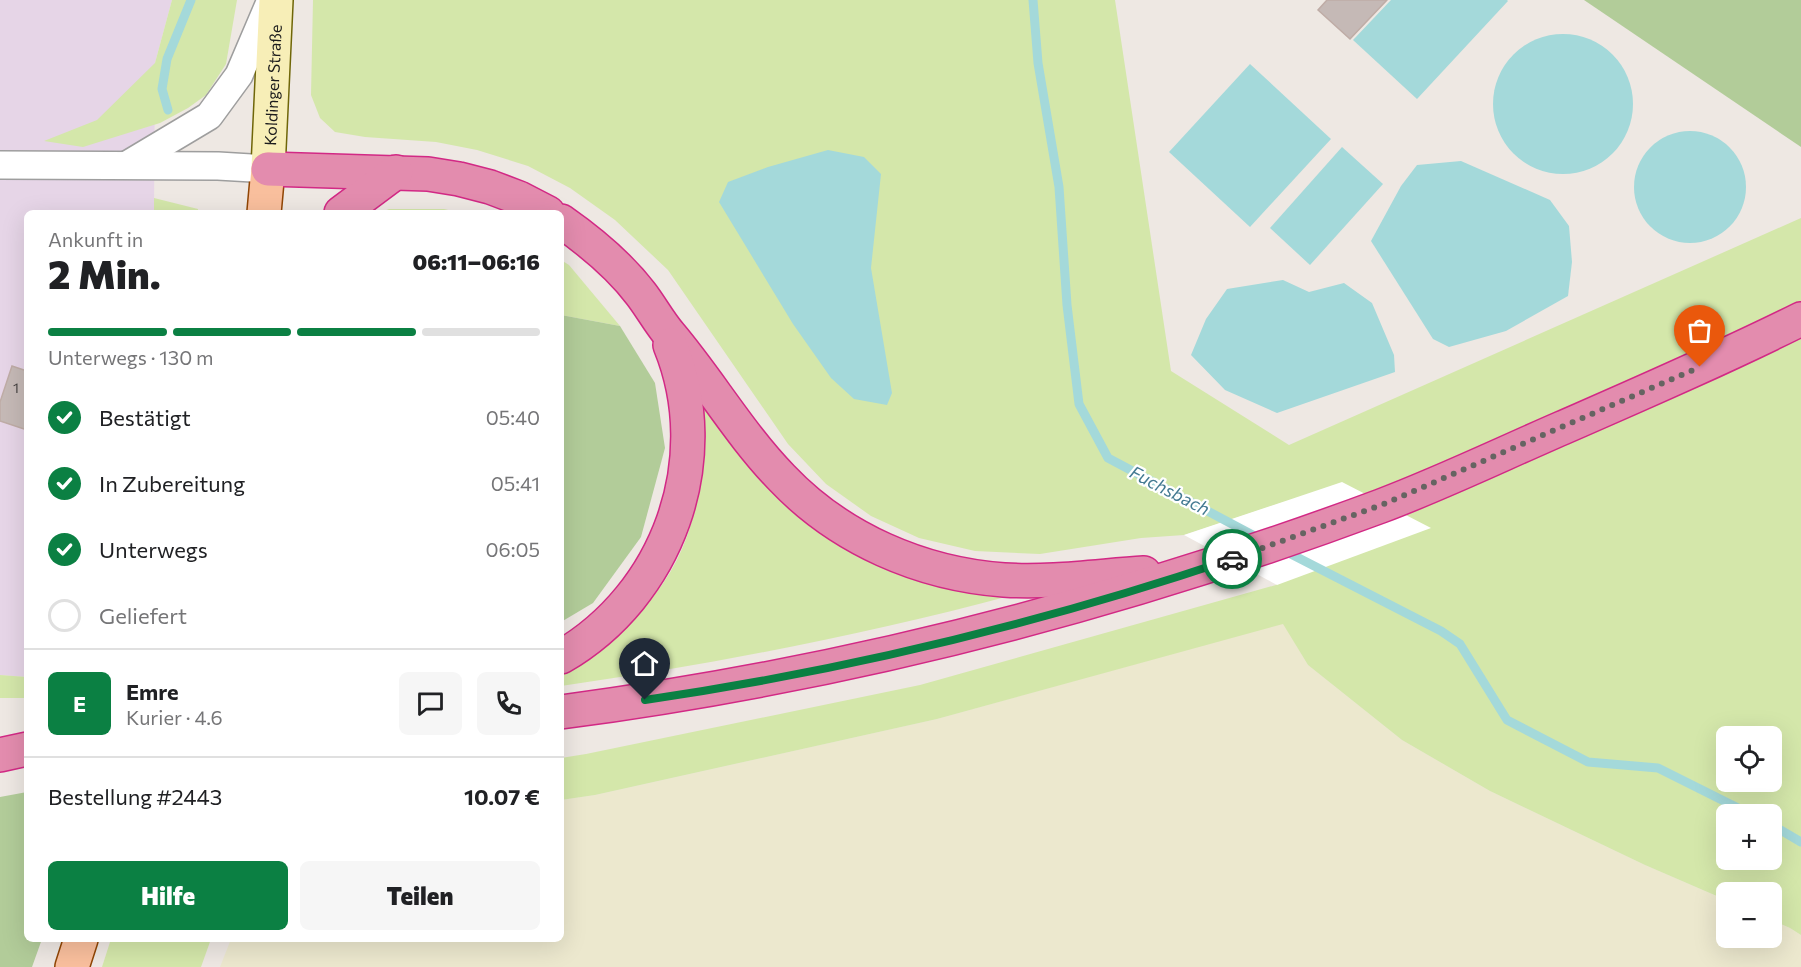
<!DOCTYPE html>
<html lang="de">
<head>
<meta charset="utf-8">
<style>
	body { margin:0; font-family:Commissioner,sans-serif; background:#f6f6f6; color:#202124; height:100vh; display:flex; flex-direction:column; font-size:22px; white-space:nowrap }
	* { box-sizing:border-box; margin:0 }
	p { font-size:20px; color:#757577 }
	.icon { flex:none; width:33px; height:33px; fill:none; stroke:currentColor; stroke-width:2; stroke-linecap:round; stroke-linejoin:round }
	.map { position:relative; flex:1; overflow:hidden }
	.panel { position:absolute; left:24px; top:210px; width:540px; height:732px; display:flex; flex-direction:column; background:#fff; border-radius:9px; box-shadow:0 6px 24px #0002 }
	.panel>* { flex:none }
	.controls { position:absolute; left:1716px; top:726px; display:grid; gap:12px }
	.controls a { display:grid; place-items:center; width:66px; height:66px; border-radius:9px; background:#fff; box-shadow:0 6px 24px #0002; font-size:30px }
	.pin { position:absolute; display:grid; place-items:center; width:51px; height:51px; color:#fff; margin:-62px -26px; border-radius:50% 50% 50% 0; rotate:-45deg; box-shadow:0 0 6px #0007 }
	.pin .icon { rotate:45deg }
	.courier { position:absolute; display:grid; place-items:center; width:60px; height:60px; margin:-30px; border:4px solid #0b8043; border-radius:50%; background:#fff; color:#222; box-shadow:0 2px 8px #0007 }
	.head em { font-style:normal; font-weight:800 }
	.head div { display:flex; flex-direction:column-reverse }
	.head { display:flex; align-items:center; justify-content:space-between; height:102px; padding:0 24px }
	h1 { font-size:39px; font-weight:800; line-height:45px }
	.bar { display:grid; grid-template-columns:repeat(4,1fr); gap:9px 6px; align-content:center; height:72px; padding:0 24px }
	.bar i { height:8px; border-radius:4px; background:#e0e0e0 }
	.bar .selected { background:#0b8043 }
	.bar p { grid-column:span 4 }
	.line { display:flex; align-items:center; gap:15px; padding:0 24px; border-top:2px solid #e0e0e0 }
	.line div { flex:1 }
	.round { display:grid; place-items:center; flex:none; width:63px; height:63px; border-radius:9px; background:#f6f6f6 }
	ol { padding:0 24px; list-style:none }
	li { display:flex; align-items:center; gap:18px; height:66px }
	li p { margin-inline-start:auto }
	li .icon { padding:6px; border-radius:50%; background:#0b8043; color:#fff; stroke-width:4 }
	li:last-child { color:#757577 }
	li i { width:33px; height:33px; border:3px solid #e0e0e0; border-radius:50% }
	.primary-button { display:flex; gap:12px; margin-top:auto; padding:12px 24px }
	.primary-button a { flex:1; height:69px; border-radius:9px; background:#0b8043; color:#fff; font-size:24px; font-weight:800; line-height:69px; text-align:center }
	.primary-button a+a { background:#f6f6f6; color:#202124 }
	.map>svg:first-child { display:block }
	.industrial { fill:#e6d5e7 }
	.farmland { fill:#ece8ce }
	.grass { fill:#d4e7aa; fill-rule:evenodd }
	.forest { fill:#b2cc99 }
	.water { fill:#a4d9da }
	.pier { fill:#fff }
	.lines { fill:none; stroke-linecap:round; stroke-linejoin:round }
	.stream { stroke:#a4d9da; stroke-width:9 }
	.building { fill:#c5b9b6; stroke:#bfaca6; stroke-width:1.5 }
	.street-casing { stroke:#9e9e9e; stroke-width:30 }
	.secondary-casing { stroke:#6f6608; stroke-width:36 }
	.primary-casing { stroke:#914605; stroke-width:36 }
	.highway-casing { stroke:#d22985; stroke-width:36 }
	.street { stroke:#fff; stroke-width:27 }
	.secondary { stroke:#f7eeb7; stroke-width:33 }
	.primary { stroke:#f9bf9d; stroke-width:33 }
	.highway { stroke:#e38cae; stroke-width:33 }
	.done { stroke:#666462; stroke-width:6; stroke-dasharray:0 10.8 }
	.route { stroke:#0b8043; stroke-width:8 }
	.labels { text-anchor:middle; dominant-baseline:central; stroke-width:4.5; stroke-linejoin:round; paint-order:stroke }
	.number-label { font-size:14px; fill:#474443 }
	.street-label { font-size:16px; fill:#1d1d1d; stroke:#fff }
	.water-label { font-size:18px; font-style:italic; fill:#447a92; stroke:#fff }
</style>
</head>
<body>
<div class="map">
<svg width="1801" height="967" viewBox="0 0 1801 967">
	<rect width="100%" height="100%" fill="#eee8e3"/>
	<path class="industrial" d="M0,0H172L155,63L154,213H27V677L0,675Z"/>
	<path class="farmland" d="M1283,623L1308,665L1402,740L1490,791L1645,865L1726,900V938H1772V920L1790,928L1801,935V967H220L231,939H561V800L595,795L937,719Z"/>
	<g class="grass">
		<path d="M172,0H237L226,64L206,95L188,108L160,123L83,147L44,141L97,120L155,63Z"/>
		<path d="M313,0H1115L1171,371L1289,445L1801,218V935L1790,928L1772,920V892H1726V900L1645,865L1490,791L1402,740L1308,665L1283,624L937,719L595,795L561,800V758L586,754L920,685L1276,585L1284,502L1184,535L1141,538L1040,554L975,551L919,538L871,516L826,484L788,444L668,270L615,220L570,188L528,166L477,150L436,142L365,137L335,132L320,118L311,95ZM1726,736H1772V782H1726ZM1726,814H1772V860H1726Z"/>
		<path d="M154,198L198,209V213H154Z"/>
		<path d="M389,209H444L461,213H379Z"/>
		<path d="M561,260L569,265L620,326L561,315Z"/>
		<path d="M693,389L850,551L903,576L968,592L1013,595C864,635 714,664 561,686V673C633,628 687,578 698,489C699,479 697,468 697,457C695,434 694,411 693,389Z"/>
		<path d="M0,675L27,677V698H0Z"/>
		<path d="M111,939H211L201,967H102Z"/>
	</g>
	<g class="forest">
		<path d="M1584,0H1801V147Z"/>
		<path d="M561,315L620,326L655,383L665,448L641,537L593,603L561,622Z"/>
		<path d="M27,792V939H42L32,967H0V797Z"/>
	</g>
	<g class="water">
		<path d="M1391,0H1507L1508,1L1417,99L1353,40Z"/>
		<circle cx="1563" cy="104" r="70"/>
		<path d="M1250,64L1331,139L1250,227L1169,152Z"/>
		<circle cx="1690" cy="187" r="56"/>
		<path d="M1342,147L1383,184L1310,265L1270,228Z"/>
		<path d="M828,150L864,157L881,174L871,268L892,393L887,405L854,399L831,378L793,324L719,202L728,182L768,167Z"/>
		<path d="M1461,161L1550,200L1569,226L1572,262L1568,296L1506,331L1449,347L1433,339L1371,241L1401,186L1417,165Z"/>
		<path d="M1283,280L1309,292L1344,283L1372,303L1394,355L1395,372L1277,413L1225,390L1191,355L1206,319L1227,289Z"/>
	</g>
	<path class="pier" d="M1342,482L1431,528L1277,585L1184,535Z"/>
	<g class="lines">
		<g class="stream">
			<path d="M1033,0L1038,63L1059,187L1067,305L1079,404L1108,458L1262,540"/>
			<path d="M168,110L162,89L167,59L191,0"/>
			<path d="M1283,550L1441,631L1460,644L1507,720L1588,762L1658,768L1750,814"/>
			<path d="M1772,825L1801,842"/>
		</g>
	</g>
	<g class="building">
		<path d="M1327,0H1387L1350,39L1318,10Z"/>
		<path d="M12,366L27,371V430L0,421V402Z"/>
	</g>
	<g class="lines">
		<defs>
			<g id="street">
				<path d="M0,165L218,166L268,169"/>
				<path d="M127,165L209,116L239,75L271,0"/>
			</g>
			<g id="secondary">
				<path id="s1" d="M268,169L276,0"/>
			</g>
			<g id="primary">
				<path d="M264,213L268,169"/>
				<path d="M72,967L81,939"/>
			</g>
			<g id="highway">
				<path d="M268,169L428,174L459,179L490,187L519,198L548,213"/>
				<path d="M341,213L396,172"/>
				<path d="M561,221C591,242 619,265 641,294C651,307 659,322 670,335C709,381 740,435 782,478C840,539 921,574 1004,580C1050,583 1098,576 1144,573"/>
				<path d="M561,657C668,595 717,460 670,345"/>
				<path d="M561,712C843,675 1115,605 1381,506C1442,483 1502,454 1562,428C1642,393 1723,358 1801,319"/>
				<path d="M0,755L27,749"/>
			</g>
		</defs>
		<use href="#street" class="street-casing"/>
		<use href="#secondary" class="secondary-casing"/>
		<use href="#primary" class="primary-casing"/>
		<use href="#highway" class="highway-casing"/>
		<use href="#street" class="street"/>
		<use href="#secondary" class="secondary"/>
		<use href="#primary" class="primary"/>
		<use href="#highway" class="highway"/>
	</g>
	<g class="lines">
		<path class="done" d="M1232,559L1384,504L1700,367"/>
		<path class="route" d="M645,700C844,671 1042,623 1232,559"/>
	</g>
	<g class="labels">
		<g class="number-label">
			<text x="16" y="387">1</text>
		</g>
		<g class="street-label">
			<text stroke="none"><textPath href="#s1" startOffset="84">Koldinger Straße</textPath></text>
		</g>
		<g class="water-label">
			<text transform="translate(1170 490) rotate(27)">Fuchsbach</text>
		</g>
	</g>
</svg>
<div class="controls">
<a><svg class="icon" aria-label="locate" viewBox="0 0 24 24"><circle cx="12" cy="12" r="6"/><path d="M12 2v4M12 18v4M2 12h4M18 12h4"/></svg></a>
<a>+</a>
<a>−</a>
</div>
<div class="pin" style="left:1700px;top:367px;background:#ea580c"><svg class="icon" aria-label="bag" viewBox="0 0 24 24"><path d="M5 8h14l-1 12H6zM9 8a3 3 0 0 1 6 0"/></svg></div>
<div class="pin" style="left:645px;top:700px;background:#1f2937"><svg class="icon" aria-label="home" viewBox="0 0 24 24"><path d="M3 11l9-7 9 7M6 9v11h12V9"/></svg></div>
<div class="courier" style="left:1232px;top:559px"><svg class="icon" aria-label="car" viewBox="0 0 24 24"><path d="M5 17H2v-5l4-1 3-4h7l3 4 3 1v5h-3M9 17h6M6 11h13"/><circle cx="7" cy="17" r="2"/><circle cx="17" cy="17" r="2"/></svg></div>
<section class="panel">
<div class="head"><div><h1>2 Min.</h1><p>Ankunft in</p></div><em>06:11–06:16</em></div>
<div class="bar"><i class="selected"></i><i class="selected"></i><i class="selected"></i><i></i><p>Unterwegs · 130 m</p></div>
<ol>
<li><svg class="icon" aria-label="check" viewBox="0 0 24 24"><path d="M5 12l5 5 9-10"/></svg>Bestätigt<p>05:40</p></li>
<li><svg class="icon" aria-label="check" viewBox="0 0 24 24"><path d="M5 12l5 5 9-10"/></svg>In Zubereitung<p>05:41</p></li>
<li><svg class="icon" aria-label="check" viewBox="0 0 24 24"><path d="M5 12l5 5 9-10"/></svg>Unterwegs<p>06:05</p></li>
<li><i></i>Geliefert</li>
</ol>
<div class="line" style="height:108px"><b class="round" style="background:#0b8043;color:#fff">E</b><div><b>Emre</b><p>Kurier · 4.6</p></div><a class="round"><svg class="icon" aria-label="chat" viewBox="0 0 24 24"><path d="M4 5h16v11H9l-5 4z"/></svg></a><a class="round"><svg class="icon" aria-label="phone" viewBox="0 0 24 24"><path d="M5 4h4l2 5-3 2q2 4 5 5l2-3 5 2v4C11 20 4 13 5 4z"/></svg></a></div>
<div class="line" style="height:78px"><div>Bestellung #2443</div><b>10.07 €</b></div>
<div class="primary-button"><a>Hilfe</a><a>Teilen</a></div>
</section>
</div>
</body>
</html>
